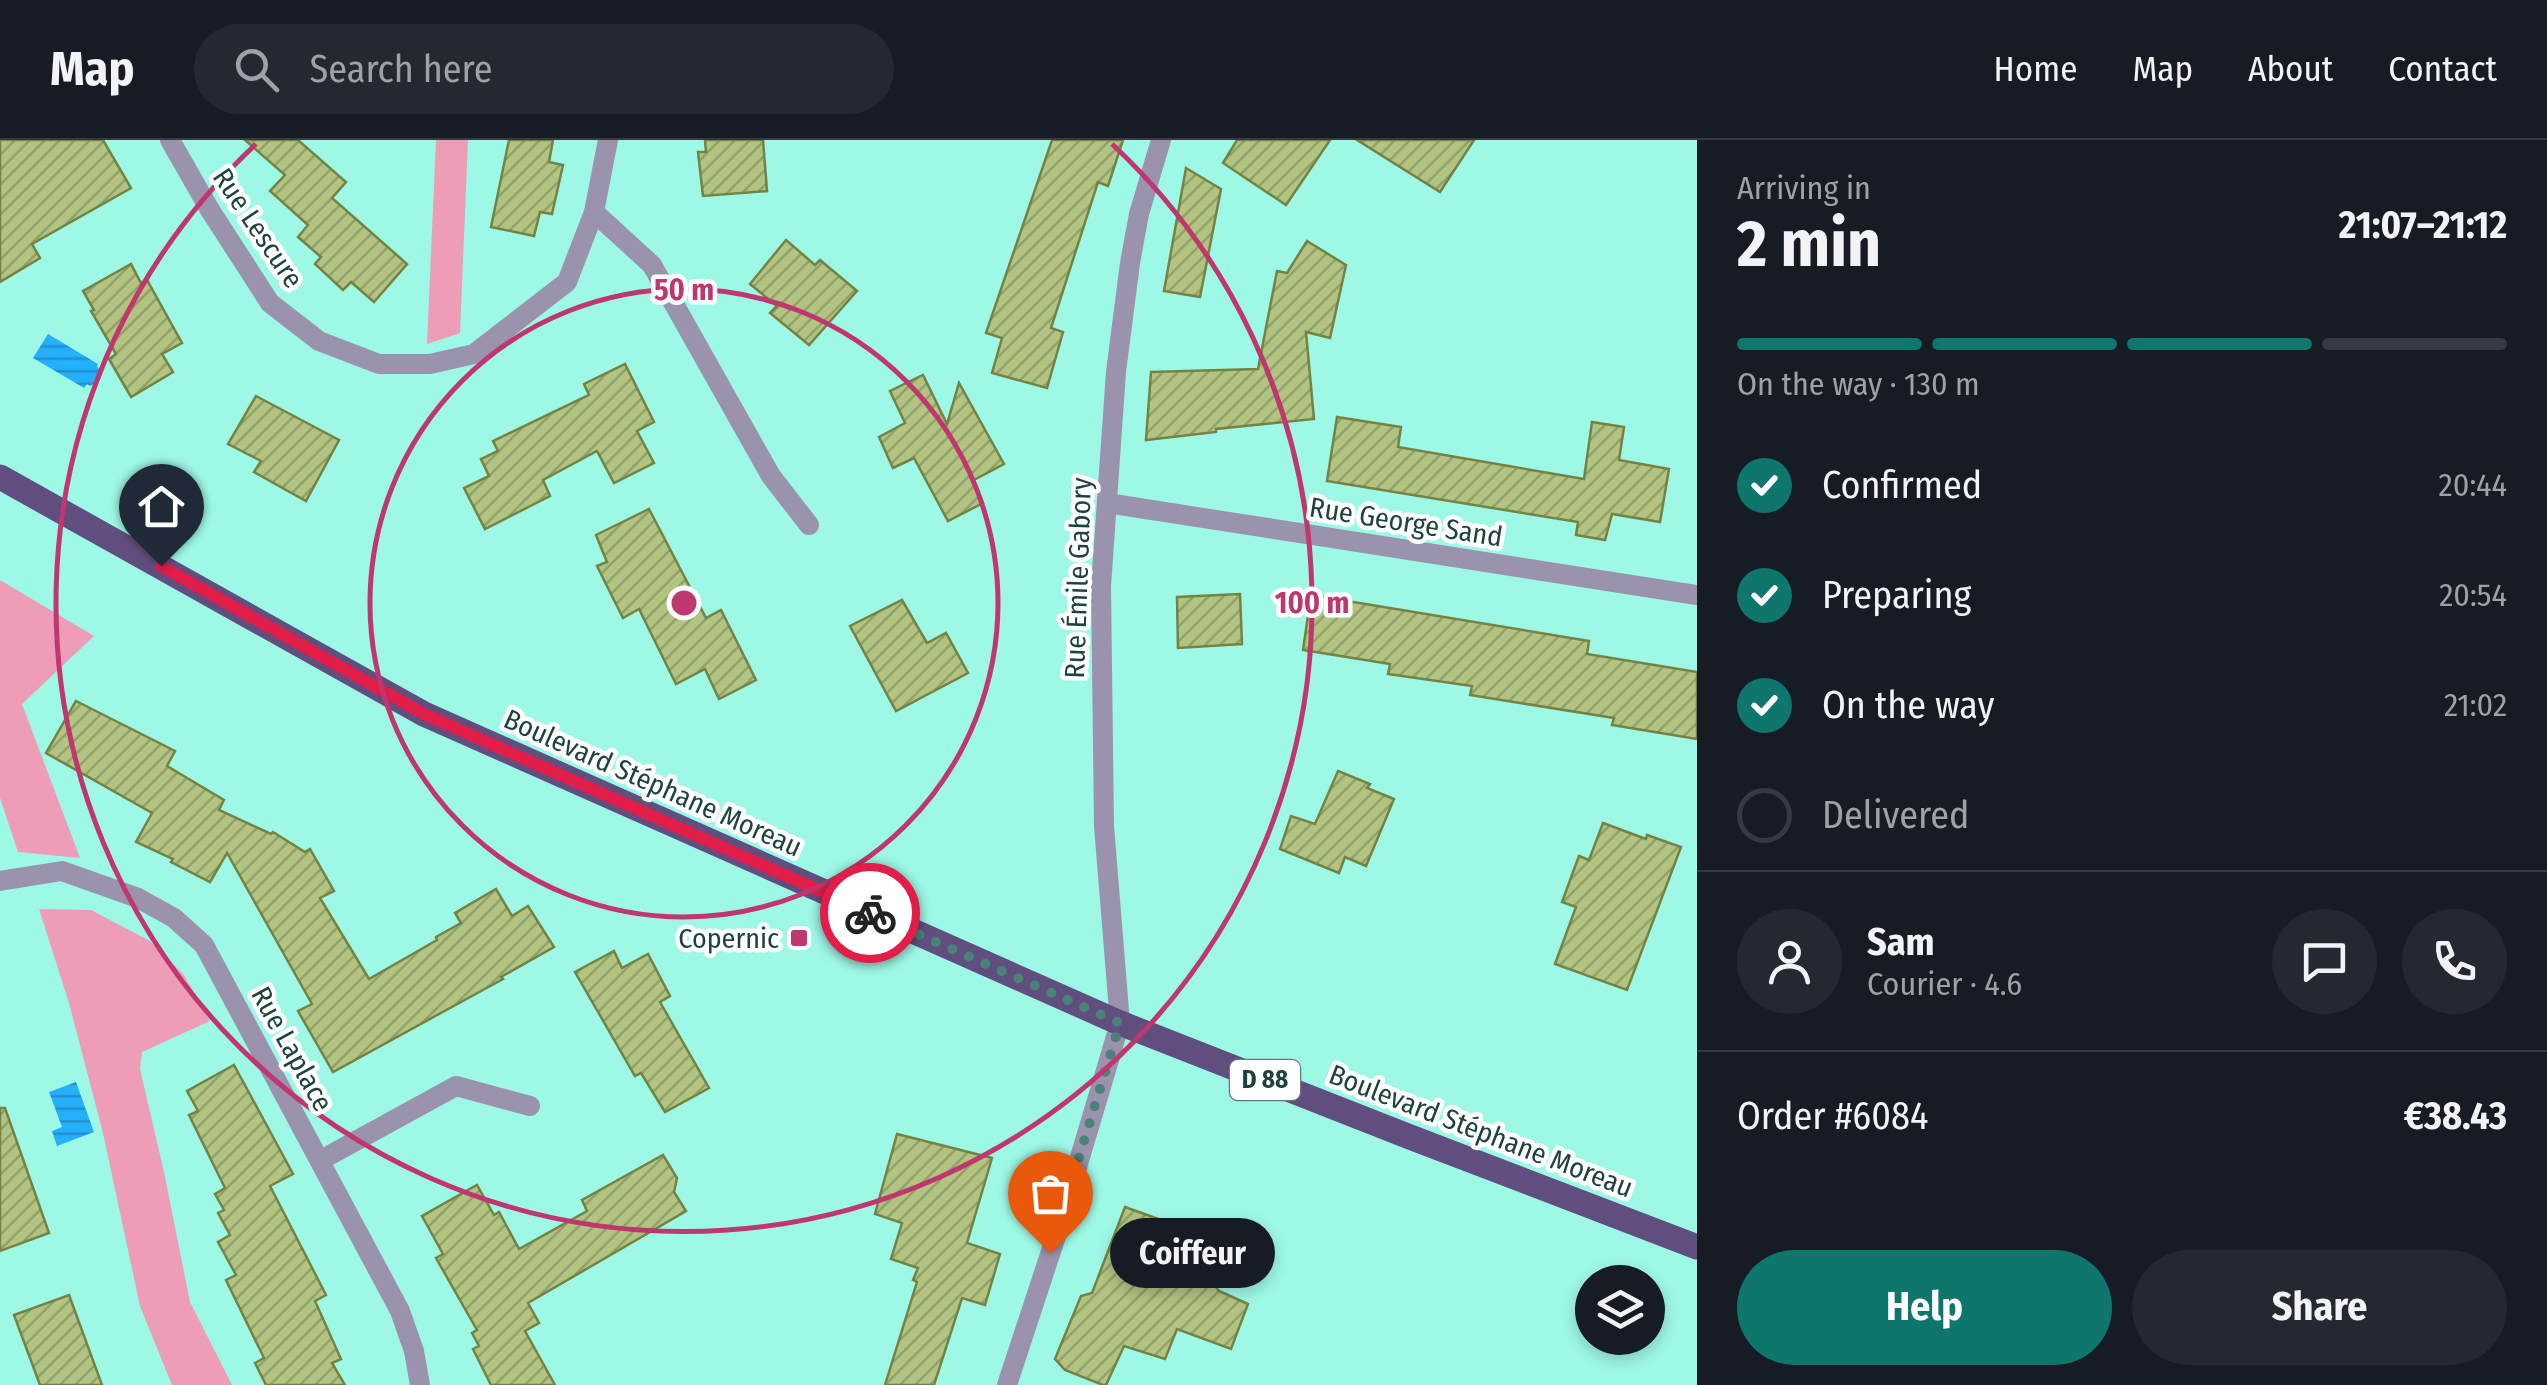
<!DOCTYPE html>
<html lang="en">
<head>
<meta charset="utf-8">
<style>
	body { margin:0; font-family:"Fira Sans Condensed",sans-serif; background:#242831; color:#f1f3f6; height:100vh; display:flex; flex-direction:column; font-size:38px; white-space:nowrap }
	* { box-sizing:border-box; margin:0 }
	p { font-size:32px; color:#9ea1a6 }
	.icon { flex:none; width:55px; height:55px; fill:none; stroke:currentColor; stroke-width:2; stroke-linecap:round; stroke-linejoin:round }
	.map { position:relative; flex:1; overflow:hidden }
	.sheet { display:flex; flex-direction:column; background:#171b24; width:850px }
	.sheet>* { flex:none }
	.fabs { position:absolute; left:1575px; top:1125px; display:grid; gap:20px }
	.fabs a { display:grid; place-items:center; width:90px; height:90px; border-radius:50%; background:#171b24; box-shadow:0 5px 15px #0003; font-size:50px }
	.pin { position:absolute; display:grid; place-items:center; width:85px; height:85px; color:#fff; margin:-102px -42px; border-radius:50% 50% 50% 0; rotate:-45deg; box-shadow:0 0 10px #0007 }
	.pin .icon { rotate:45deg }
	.courier { position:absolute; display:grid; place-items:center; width:100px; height:100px; margin:-50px; border:8px solid #e11d48; border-radius:50%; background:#fff; color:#222; box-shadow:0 2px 12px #0007 }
	.bubble { position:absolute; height:70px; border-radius:35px; background:#171b24; box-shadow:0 5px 15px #0003; font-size:32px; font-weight:700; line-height:70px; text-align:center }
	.overview em { font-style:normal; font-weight:700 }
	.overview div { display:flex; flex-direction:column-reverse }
	.overview { display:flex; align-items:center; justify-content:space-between; height:170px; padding:0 40px }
	h1 { font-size:65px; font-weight:700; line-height:75px }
	.bar { display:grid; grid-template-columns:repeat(4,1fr); gap:15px 10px; align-content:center; height:120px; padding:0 40px }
	.bar i { height:12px; border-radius:8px; background:#363941 }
	.bar .on { background:#0f766e }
	.bar p { grid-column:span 4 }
	.line { display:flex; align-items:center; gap:25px; padding:0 40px; border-top:2px solid #363941 }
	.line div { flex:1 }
	.round { display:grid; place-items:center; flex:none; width:105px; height:105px; border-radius:52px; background:#242831 }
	ol { padding:0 40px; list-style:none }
	li { display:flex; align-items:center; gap:30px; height:110px }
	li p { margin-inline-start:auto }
	li .icon { padding:10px; border-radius:50%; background:#0f766e; color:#fff; stroke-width:4 }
	li:last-child { color:#9ea1a6 }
	li i { width:55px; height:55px; border:5px solid #363941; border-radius:50% }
	.primary-button { display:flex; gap:20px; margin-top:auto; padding:20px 40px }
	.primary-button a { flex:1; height:115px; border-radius:60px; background:#0f766e; color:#fff; font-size:40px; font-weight:700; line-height:115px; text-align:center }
	.primary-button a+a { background:#242831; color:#f1f3f6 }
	header { display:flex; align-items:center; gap:60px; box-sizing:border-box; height:140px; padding:0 50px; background:#171b24; border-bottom:2px solid #363941 }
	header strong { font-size:48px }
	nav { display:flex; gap:55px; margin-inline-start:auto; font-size:35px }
	.search { width:700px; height:90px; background:#242831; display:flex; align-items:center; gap:25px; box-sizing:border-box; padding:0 35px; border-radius:55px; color:#9ea1a6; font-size:38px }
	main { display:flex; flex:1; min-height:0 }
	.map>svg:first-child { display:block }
	.green { fill:#ed9db5 }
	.water { fill:url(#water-rules) }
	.building { fill:url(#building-hatch); stroke:#748344; stroke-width:2.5 }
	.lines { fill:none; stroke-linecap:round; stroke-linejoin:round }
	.street { stroke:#9b92ad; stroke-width:20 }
	.primary { stroke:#604f7e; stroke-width:25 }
	.done { stroke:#4a8278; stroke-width:10; stroke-dasharray:0 18 }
	.route { stroke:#e11d48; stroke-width:12 }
	.ring { fill:none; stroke:#c0366e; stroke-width:5 }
	.poi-dot { fill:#c0366e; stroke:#fff; stroke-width:4 }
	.labels { text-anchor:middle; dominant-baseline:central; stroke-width:9; stroke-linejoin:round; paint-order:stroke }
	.shield { fill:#fff; stroke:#617b76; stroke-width:2.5 }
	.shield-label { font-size:25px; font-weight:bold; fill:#1d433c }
	.street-label { font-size:28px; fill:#1d433c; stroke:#fff }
	.poi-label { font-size:28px; fill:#1d433c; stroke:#fff; text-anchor:end }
	.centre { fill:#c0366e; stroke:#fff; stroke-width:5 }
	.ring-label { font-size:30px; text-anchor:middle; font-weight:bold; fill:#c0366e; stroke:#fff; stroke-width:9; stroke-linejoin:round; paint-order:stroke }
</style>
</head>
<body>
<header>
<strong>Map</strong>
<div class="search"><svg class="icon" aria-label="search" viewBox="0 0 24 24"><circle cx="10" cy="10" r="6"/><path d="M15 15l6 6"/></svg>Search here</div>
<nav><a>Home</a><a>Map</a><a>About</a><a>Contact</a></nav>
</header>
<main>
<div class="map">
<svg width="1697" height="1245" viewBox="0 0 1697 1245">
	<defs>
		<pattern id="water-rules" width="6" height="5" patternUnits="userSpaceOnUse" patternTransform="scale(2.5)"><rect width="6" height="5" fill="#25b0fd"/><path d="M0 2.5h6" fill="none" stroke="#1f91ce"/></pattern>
		<pattern id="building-hatch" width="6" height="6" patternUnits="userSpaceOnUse" patternTransform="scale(2.5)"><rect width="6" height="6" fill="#b3c481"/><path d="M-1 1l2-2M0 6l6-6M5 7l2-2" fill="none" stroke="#91a16b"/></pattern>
	</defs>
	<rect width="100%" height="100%" fill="#9ef8e6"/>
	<g class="green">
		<path d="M436,0H468L460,193L427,204Z"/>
		<path d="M0,440L94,496L22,564L80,718L18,712L0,658Z"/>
		<path d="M39,769L91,770L150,801L184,835L210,881L142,912L140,929L164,1032L190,1162L232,1245H172L140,1166L103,993L69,863Z"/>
	</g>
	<g class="water">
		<path d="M48,194L98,224L97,226L102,234L100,240L90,246L87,244L84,248L33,218Z"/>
		<path d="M76,942L94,992L57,1006L52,991L62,987L49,952Z"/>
	</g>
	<g class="building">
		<path d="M0,0H103L131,48L32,104L40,118L0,142Z"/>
		<path d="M245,0H298L346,42L332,58L407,124L374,162L351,142L343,150L315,124L321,117L298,97L308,85L270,51L285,35Z"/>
		<path d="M509,0H553L549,22L563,25L552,74L540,72L534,96L491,87Z"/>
		<path d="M705,0H763L767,51L703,56L698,12H706Z"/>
		<path d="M1052,0H1123L1108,46L1098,42L1051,188L1063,192L1047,248L992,233L1002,198L986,193Z"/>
		<path d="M1237,0H1330L1286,65L1223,23Z"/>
		<path d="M1357,0H1474L1440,52Z"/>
		<path d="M1186,28L1221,49L1200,157L1164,151Z"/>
		<path d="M786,100L815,125L820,120L857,151L809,205L770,173L777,166L750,144Z"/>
		<path d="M1307,101L1346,125L1330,198L1306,192L1314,279L1216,289V292L1146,300L1151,232L1258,229L1277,131L1287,133Z"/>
		<path d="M131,124L141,143L147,140L182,203L162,214L173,232L131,257L109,219L116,214L91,171L94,170L83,151Z"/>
		<path d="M625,224L654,282L637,291L654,323L614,343L597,311L543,340L550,356L485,389L464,348L489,336L481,319L498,311L493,301L589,255L584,244Z"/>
		<path d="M923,235L947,284L959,243L1004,324L972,341L983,363L948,381L914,318L893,328L879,297L905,283L890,251Z"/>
		<path d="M256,256L339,300L306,361L254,332L261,321L228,304Z"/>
		<path d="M1337,277L1401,287L1398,307L1584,339L1592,282L1624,287L1619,320L1669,329L1660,382L1612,374L1605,400L1576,395L1578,382L1327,341Z"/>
		<path d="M649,369L706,478L721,470L756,540L719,559L705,529L676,544L639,469L623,478L597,426L607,422L596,395Z"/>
		<path d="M1240,454L1242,504L1178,508L1177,457Z"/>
		<path d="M1311,455L1589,501L1587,514L1697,532V599L1612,585L1614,578L1470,555L1472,546L1388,534L1390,524L1303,510Z"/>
		<path d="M902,460L927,503L946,493L968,533L896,571L850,486Z"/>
		<path d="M76,561L175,611L167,626L224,660L219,670L271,694L273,692L305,712L310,709L334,751L320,758L369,839L437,800L436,797L461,783L455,773L496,749L512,776L528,766L554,807L501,837L503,839L333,932L298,871L312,864L227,713L210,742L171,722L173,719L136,702L152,673L46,613Z"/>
		<path d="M1338,631L1370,644L1367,648L1394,659L1366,726L1345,717L1339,733L1280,709L1291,676L1315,684Z"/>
		<path d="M1603,683L1646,699L1647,695L1681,707L1627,850L1555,824L1576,767L1562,762L1579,716L1589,720Z"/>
		<path d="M614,811L622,828L648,814L670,856L660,862L709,948L665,972L641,933L635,936L575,832Z"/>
		<path d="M234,925L293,1034L270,1046L326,1155L315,1161L341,1219L332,1223L345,1245H266L255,1223L264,1218L226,1140L236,1135L218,1102L230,1095L218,1073L224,1070L215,1054L225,1048L189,975L198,971L187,951Z"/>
		<path d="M0,968H5L49,1093L0,1111Z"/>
		<path d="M897,994L992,1018L967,1103L1000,1114L985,1165L962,1158L934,1245H885L917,1142L913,1140L918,1128L891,1119L902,1083L875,1074Z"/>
		<path d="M663,1015L677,1038L674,1052L686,1071L528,1163L539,1183L525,1191L555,1245H491L473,1209L479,1206L472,1193L477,1190L436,1118L443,1114L422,1076L477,1045L494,1075L499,1072L519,1109L587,1071L582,1060Z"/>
		<path d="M1125,1067L1200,1094L1193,1116L1219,1151L1248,1164L1231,1209L1177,1189L1165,1219L1124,1206L1106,1245H1103L1065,1230L1055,1219L1081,1156L1092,1153Z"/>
		<path d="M69,1155L102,1245H40L14,1175Z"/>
	</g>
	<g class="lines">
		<g class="street">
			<path d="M170,0L210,70L270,163L319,201L379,224H430L474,214L567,142L594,72L608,0"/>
			<path d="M594,72L652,125L771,336L809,385"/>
			<path d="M1107,363L1697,455"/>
			<path d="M0,741L62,731L138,758L174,778L204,805L400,1171L414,1211L420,1245"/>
			<path d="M321,1020L456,946L530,966"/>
			<path d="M1007,1245L1061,1081L1120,883L1104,686L1101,446L1116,232L1130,123L1139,74L1161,0"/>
		</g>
		<path class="primary" d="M0,337L424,574L1120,883L1410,997L1697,1107"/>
	</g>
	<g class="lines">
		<path class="done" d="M870,773L1120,883L1050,1113"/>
		<path class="route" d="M161,426L424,574L870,773"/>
	</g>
	<g class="ring">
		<circle cx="684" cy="463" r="314"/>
		<path d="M1112 4A628 628 0 1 1 256 4"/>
	</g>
	<rect class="poi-dot" x="789" y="788" width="20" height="20" rx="5"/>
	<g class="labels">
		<rect class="shield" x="1230" y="920" width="70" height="40" rx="8"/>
		<g class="shield-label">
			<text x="1265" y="940">D 88</text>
		</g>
		<g class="street-label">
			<text transform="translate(258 88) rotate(56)">Rue Lescure</text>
			<text transform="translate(1406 382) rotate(9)">Rue George Sand</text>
			<text transform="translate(1078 438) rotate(-88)">Rue Émile Gabory</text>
			<text transform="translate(653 643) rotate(24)">Boulevard Stéphane Moreau</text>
			<text transform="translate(292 909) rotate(61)">Rue Laplace</text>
			<text transform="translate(1481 991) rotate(21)">Boulevard Stéphane Moreau</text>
		</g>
		<g class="poi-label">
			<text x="779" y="798">Copernic</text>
		</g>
	</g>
	<circle cx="684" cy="463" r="15" class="centre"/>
	<g class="ring-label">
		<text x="684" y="160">50 m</text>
		<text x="1312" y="473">100 m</text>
	</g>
</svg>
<div class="fabs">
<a><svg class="icon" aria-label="layers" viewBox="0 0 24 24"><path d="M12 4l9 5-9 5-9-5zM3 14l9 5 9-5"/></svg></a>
</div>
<div class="pin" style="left:1050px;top:1113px;background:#ea580c"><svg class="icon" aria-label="bag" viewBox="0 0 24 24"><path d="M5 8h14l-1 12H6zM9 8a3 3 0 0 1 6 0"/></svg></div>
<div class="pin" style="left:161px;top:426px;background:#1f2937"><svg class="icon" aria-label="home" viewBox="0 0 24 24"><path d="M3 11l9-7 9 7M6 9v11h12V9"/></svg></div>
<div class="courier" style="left:870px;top:773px"><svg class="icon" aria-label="bike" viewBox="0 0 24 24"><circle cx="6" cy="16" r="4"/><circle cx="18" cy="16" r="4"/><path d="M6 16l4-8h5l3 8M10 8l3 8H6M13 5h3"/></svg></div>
<div class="bubble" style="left:1110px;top:1078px;width:165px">Coiffeur</div>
</div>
<section class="sheet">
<div class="overview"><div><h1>2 min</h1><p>Arriving in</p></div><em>21:07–21:12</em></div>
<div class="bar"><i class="on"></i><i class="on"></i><i class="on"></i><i></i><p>On the way · 130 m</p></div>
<ol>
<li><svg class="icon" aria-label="check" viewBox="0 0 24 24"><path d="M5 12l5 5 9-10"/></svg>Confirmed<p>20:44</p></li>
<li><svg class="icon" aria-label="check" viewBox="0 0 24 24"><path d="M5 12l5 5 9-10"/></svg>Preparing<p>20:54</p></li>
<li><svg class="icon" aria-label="check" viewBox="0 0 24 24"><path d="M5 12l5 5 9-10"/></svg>On the way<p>21:02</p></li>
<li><i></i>Delivered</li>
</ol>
<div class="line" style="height:180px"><a class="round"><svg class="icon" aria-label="person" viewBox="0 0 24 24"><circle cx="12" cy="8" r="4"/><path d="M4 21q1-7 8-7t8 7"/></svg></a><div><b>Sam</b><p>Courier · 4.6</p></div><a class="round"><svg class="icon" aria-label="chat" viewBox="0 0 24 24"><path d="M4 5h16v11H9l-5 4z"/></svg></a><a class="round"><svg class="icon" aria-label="phone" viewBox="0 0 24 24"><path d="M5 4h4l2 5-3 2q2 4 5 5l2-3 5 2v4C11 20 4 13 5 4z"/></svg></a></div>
<div class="line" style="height:130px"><div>Order #6084</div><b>€38.43</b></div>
<div class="primary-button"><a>Help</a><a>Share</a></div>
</section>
</main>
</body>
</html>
